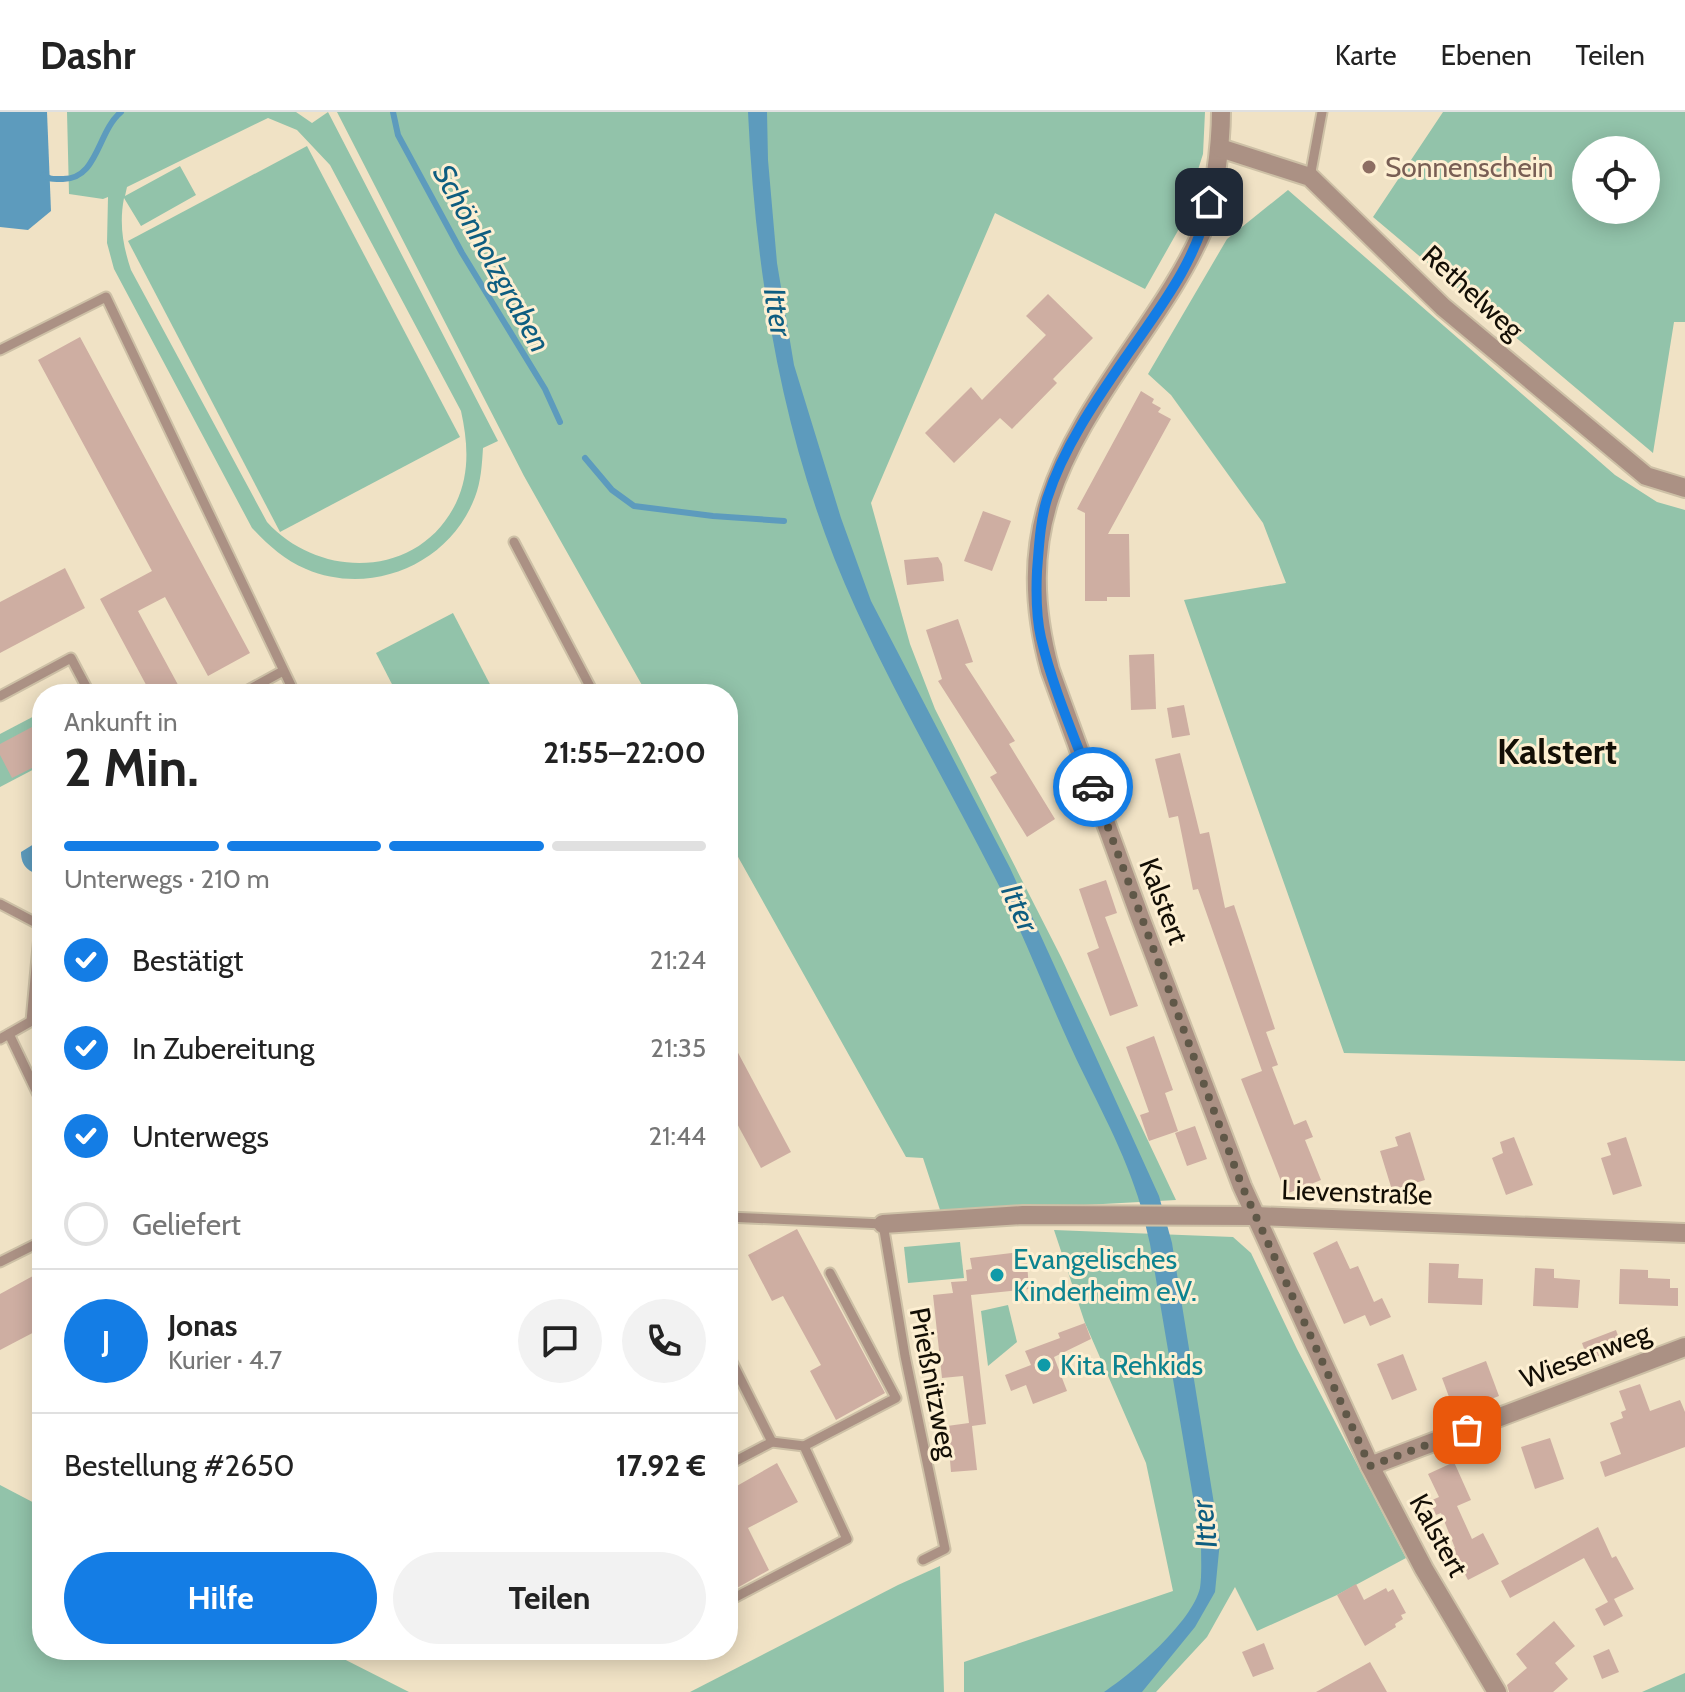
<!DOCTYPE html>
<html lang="de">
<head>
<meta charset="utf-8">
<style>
	body { margin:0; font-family:Cabin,sans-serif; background:#f2f2f2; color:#222; height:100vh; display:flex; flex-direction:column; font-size:30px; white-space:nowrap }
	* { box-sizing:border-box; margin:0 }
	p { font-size:26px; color:#767676 }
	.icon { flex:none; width:44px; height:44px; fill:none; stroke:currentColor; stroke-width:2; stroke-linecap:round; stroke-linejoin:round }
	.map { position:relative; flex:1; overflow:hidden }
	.sheet { position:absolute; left:32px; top:572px; width:706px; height:976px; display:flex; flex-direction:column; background:#fff; border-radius:32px; box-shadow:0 4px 20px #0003 }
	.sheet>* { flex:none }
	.fabs { position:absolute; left:1572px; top:24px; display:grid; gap:16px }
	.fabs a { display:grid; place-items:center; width:88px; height:88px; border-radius:50%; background:#fff; box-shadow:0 4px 20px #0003; font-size:40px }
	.pin { position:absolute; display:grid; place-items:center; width:68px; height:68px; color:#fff; margin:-34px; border-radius:16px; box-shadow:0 4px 12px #0006 }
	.courier { position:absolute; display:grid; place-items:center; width:80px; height:80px; margin:-40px; border:6px solid #147de5; border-radius:50%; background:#fff; color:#222; box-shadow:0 2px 10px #0007 }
	.head em { font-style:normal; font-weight:700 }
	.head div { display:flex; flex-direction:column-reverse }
	.head { display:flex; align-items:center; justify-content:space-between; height:136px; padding:0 32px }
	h1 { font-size:52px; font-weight:700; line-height:60px }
	.bar { display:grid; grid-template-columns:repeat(4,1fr); gap:12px 8px; align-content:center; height:96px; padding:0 32px }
	.bar i { height:10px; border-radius:6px; background:#e0e0e0 }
	.bar .selected { background:#147de5 }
	.bar p { grid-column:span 4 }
	.line { display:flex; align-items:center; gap:20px; padding:0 32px; border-top:2px solid #e0e0e0 }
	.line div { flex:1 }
	.round { display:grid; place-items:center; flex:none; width:84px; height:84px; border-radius:42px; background:#f2f2f2 }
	ol { padding:0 32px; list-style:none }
	li { display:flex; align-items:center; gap:24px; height:88px }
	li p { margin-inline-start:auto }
	li .icon { padding:8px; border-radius:50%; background:#147de5; color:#fff; stroke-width:4 }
	li:last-child { color:#767676 }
	li i { width:44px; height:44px; border:4px solid #e0e0e0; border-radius:50% }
	.cta { display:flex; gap:16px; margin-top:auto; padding:16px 32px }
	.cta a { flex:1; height:92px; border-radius:48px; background:#147de5; color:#fff; font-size:32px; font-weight:700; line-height:92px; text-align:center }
	.cta a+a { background:#f2f2f2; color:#222 }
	header { display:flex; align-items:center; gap:48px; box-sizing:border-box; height:112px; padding:0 40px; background:#fff; border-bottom:2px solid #e0e0e0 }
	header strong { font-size:38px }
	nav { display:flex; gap:44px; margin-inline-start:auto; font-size:28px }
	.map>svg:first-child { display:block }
	.green { fill:#92c3aa; fill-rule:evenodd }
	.water { fill:#5d9bbd }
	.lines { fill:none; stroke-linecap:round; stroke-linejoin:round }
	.stream { stroke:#5d9bbd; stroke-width:6 }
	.building { fill:#ceaea2 }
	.lane-casing { stroke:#cdc0a6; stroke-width:13 }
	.street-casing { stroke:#cdc0a6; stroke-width:22 }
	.lane { stroke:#ab9184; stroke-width:9 }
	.street { stroke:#ab9184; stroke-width:18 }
	.done { stroke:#605848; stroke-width:8; stroke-dasharray:0 14.4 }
	.route { stroke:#147de5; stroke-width:10 }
	.education-dot { fill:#8d6e63; stroke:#fdefd2; stroke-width:3 }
	.culture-dot { fill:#0f9aa8; stroke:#fdefd2; stroke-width:3 }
	.labels { text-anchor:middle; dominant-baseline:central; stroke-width:6; stroke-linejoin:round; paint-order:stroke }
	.education-label { font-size:28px; fill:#785e54; stroke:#fdefd2; text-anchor:start }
	.street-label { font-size:28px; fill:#130e05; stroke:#fdefd2 }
	.culture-label { font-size:28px; fill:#0d838f; stroke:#fdefd2; text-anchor:start }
	.water-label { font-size:30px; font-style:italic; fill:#0e5d80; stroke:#fdefd2 }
	.district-label { font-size:36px; font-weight:bold; fill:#130e05; stroke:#fdefd2 }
</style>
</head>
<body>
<header>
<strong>Dashr</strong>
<nav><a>Karte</a><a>Ebenen</a><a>Teilen</a></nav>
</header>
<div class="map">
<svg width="1685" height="1580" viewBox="0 0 1685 1580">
	<rect width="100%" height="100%" fill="#f0e2c5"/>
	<g class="green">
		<path d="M67,0H296L312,11L328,0L498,329L483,336C482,352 481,370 475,385C450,452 371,485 306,457C284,448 268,433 252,416L114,157L107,131L108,85L103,87L69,82ZM268,6L297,18L330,53L461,299C468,331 470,361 456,391C419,467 320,468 267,410L131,158C123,134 119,112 124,86L141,114L196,83L180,54L125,84L127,75Z"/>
		<path d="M337,0H1205L1203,42L1180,115L1145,177L995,101L871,391L910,532L935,597L1061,845L1176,1088L941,1101L923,1046L906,1045L728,727V582H647L524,364Z"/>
		<path d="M1443,0H1685V210H1674L1653,341L1373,105ZM1586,38H1646V98H1586Z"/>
		<path d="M307,34L460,325L280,420L128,129Z"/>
		<path d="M1288,78L1615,363L1657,390L1685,398V949L1344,941L1184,488L1286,471L1263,411L1171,283L1148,262L1227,127Z"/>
		<path d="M453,501L495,582H397L376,541Z"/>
		<path d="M42,600V653L0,675V622Z"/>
		<path d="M1054,1118L1233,1125L1251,1141L1297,1237L1406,1446L1337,1483L1257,1519L1235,1475L1207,1525L1156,1580H964V1550L1173,1479L1146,1351L1085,1211Z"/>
		<path d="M960,1130L964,1166L908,1171L904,1135Z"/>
		<path d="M1008,1193L1017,1230L988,1254L981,1199Z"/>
		<path d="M0,1373L42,1395V1538H326L409,1580H0Z"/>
		<path d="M940,1454L944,1580H690L898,1473Z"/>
		<path d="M1685,1561V1580H1642Z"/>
	</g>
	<g class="water">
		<path d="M0,0H47L51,99L28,118L0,115Z"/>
		<path d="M748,0H767L768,48L777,151L794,253L841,406L871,489L1010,756L1159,1084L1172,1131L1220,1429L1215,1480L1195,1515L1142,1580H1104C1133,1561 1192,1510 1200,1476C1202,1462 1201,1446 1201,1432L1150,1132C1146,1116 1143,1100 1138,1085C1121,1031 1091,980 1068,929C1043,874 1021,816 993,762C948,674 897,587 856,497C784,341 756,171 748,0Z"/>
		<path d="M42,727V765C29,759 21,755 21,740Z"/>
	</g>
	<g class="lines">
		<g class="stream">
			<path d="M393,0L398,23L462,141L545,277L560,310"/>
			<path d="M44,63C50,68 54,67 62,67C98,68 97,20 121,0"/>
			<path d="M585,346L612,378L634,394L713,404L784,409"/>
		</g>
	</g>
	<g class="building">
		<path d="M1048,182L1093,226L1053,267L1057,271L1012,317L1000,306L954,351L925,321L971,275L982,288L1046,223L1026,204Z"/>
		<path d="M80,225L250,541L208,564L165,485L138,499L183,582H151L100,487L152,459L38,248Z"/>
		<path d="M1141,279L1154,287L1152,291L1161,296L1158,300L1171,307L1108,422H1129L1130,485H1107V489H1085V401L1077,397Z"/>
		<path d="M983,399L1011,409L992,459L964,449Z"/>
		<path d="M938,445L942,452L944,469L907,473L904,448Z"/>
		<path d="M65,456L85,496L0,541V490Z"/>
		<path d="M958,507L973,550L965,552L1015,629L1009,632L1055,707L1027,725L990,665L997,661L938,569L942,567L926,518Z"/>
		<path d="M1154,542L1156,597L1131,598L1129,543Z"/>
		<path d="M1184,593L1190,623L1172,626L1167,596Z"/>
		<path d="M32,615L42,633V651L12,666L0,643V632Z"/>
		<path d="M1180,641L1200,722L1209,720L1225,796L1234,793L1275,917L1266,920L1278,953L1272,955L1294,1013L1306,1008L1313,1025L1305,1028L1321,1068L1286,1082L1241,967L1262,959L1198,777L1193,778L1178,704L1169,706L1155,647Z"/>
		<path d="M1106,768L1117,801L1105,805L1138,894L1110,904L1087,841L1099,836L1079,777Z"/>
		<path d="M728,922L791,1040L761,1056L728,995Z"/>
		<path d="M1154,924L1173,978L1165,981L1178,1019L1149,1029L1140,1003L1149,1000L1126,935Z"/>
		<path d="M1195,1014L1207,1047L1187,1054L1175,1021Z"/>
		<path d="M1410,1020L1425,1068L1392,1078L1380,1039L1398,1034L1395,1025Z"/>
		<path d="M1514,1025L1533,1073L1506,1083L1492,1046L1503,1041L1500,1030Z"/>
		<path d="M1626,1025L1642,1074L1613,1083L1601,1046L1611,1043L1607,1031Z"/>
		<path d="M797,1117L885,1281L836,1308L810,1259L821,1253L783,1184L772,1189L748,1143Z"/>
		<path d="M1337,1129L1350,1157L1358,1154L1374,1190L1382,1186L1391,1205L1370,1214L1365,1203L1344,1212L1313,1141Z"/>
		<path d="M1020,1140L1021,1152L1027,1151L1029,1177L971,1183L986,1312L972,1314L977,1358L951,1360L947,1314L969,1311L963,1264L942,1266L933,1183L953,1181L951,1170L967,1169L966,1158L972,1157L970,1146Z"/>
		<path d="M1429,1151L1459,1152L1458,1166L1483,1167L1482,1193L1428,1191Z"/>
		<path d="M1535,1156L1554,1157V1166L1580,1168L1578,1196L1533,1194Z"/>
		<path d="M1620,1157L1648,1158V1166L1670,1167V1176H1678V1194L1619,1192Z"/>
		<path d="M42,1159V1216L0,1238V1182Z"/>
		<path d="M1085,1211L1091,1227L1054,1245L1067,1279L1033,1292L1026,1273L1011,1279L1005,1263L1031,1253L1025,1239L1060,1226L1058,1221Z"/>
		<path d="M1616,1218L1622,1235L1588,1248L1582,1231Z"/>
		<path d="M1403,1242L1417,1278L1392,1288L1377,1252Z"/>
		<path d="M1486,1249L1499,1284L1455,1301L1442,1266Z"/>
		<path d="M1640,1272L1650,1299L1680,1288L1685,1300V1335L1605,1365L1600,1350L1621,1342L1610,1311L1623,1306L1621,1300L1626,1298L1619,1279Z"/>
		<path d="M1550,1326L1564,1367L1535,1377L1521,1335Z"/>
		<path d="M1454,1350L1471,1388L1457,1394L1472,1427L1483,1421L1499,1452L1468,1468L1452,1437L1455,1436L1441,1401L1436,1403L1430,1389L1439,1385L1428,1362Z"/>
		<path d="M777,1351L798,1390L748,1416L769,1458L728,1481V1379Z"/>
		<path d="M1598,1415L1612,1446L1616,1444L1634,1477L1614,1487L1623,1504L1604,1514L1595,1497L1608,1490L1584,1446L1510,1486L1501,1469Z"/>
		<path d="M1356,1472L1364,1488L1386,1476L1388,1480L1393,1477L1406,1501L1401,1503L1403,1507L1395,1512L1396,1515L1365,1534L1337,1483Z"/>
		<path d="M1554,1509L1575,1534L1555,1551L1568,1567L1553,1580H1509L1507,1573L1527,1556L1516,1542Z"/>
		<path d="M1264,1531L1274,1557L1253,1565L1242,1540Z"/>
		<path d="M1609,1537L1619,1560L1602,1567L1593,1544Z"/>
		<path d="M1370,1550L1387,1580H1316Z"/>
	</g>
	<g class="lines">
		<defs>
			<g id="lane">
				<path d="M1310,65L1322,0"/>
				<path d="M0,238L106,185L295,582"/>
				<path d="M514,430L594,582"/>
				<path d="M241,582L283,559"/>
				<path d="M0,584L71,546L90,582"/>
				<path d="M0,792L42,814"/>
				<path d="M31,909L40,813"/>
				<path d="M9,922L42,991"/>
				<path d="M0,927L42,903"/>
				<path d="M728,1105L883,1112L905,1244L945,1437L923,1448"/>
				<path d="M0,1150L42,1129"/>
				<path d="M728,1242L772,1330"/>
				<path d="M804,1334L896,1286L830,1161"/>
				<path d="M728,1353L772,1330L804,1334L847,1427L728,1489"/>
			</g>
			<g id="street">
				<path d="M1221,0C1221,30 1214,94 1202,120C1184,161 1158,198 1133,235C1058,345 1013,421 1050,558L1140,805L1242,1074L1370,1354L1424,1457L1497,1580"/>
				<path d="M1220,36L1310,65L1443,195L1646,364L1685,376"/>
				<path d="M883,1112L1023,1103L1256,1104L1685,1121"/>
				<path d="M1370,1354L1685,1235"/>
			</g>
		</defs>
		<use href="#lane" class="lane-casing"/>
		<use href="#street" class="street-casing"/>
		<use href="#lane" class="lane"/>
		<use href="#street" class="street"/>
	</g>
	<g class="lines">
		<path class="done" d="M1093,675L1242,1074L1370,1354L1467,1318"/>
		<path class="route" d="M1093,675C1075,626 1053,577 1041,526C1036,504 1036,481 1037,459C1039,435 1040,410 1047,387C1064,333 1099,284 1130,239C1162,193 1198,146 1209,90"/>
	</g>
	<circle class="education-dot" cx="1369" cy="55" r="8"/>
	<g class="culture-dot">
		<circle cx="997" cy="1163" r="8"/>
		<circle cx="1044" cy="1253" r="8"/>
	</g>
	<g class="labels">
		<g class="education-label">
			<text x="1385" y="55">Sonnenschein</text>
		</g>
		<g class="street-label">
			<text transform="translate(1473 180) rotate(42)">Rethelweg</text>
			<text transform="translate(1164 789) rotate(69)">Kalstert</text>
			<text transform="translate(1357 1080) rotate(2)">Lievenstraße</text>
			<text transform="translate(1585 1243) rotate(-21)">Wiesenweg</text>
			<text transform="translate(934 1271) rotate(79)">Prießnitzweg</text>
			<text transform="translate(1439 1423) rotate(61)">Kalstert</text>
		</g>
		<g class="culture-label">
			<text x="1013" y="1147">Evangelisches<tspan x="1013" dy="32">Kinderheim e.V.</tspan></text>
			<text x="1060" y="1253">Kita Rehkids</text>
		</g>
		<g class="water-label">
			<text transform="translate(492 146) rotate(61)">Schönholzgraben</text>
			<text transform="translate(778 200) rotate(81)">Itter</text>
			<text transform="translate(1020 796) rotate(66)">Itter</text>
			<text transform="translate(1204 1412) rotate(-96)">Itter</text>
		</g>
		<g class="district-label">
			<text x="1557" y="639">Kalstert</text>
		</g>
	</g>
</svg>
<div class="fabs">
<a><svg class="icon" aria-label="locate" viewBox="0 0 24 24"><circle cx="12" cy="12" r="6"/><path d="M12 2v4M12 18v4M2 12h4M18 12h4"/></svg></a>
</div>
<div class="pin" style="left:1467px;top:1318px;background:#ea580c"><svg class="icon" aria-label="bag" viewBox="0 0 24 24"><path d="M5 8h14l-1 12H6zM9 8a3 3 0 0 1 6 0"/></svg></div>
<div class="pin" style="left:1209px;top:90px;background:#1f2937"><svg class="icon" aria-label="home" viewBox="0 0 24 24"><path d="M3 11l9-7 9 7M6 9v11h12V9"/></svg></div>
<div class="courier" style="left:1093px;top:675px"><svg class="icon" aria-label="car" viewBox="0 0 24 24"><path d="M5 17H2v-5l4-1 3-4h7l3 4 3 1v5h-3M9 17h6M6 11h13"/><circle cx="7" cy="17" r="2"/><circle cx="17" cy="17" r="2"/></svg></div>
<section class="sheet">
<div class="head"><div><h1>2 Min.</h1><p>Ankunft in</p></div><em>21:55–22:00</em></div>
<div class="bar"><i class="selected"></i><i class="selected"></i><i class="selected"></i><i></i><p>Unterwegs · 210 m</p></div>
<ol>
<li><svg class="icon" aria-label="check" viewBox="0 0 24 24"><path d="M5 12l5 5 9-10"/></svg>Bestätigt<p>21:24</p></li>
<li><svg class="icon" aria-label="check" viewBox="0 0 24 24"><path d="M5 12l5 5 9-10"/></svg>In Zubereitung<p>21:35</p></li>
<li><svg class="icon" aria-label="check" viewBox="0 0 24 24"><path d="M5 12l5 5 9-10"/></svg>Unterwegs<p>21:44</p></li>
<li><i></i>Geliefert</li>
</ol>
<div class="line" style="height:144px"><b class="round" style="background:#147de5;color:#fff">J</b><div><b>Jonas</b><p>Kurier · 4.7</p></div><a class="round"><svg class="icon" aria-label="chat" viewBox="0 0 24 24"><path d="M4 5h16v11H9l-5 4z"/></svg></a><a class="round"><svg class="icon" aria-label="phone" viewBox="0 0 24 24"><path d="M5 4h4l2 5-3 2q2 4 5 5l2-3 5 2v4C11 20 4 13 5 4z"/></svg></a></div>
<div class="line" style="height:104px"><div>Bestellung #2650</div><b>17.92 €</b></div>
<div class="cta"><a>Hilfe</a><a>Teilen</a></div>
</section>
</div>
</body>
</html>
